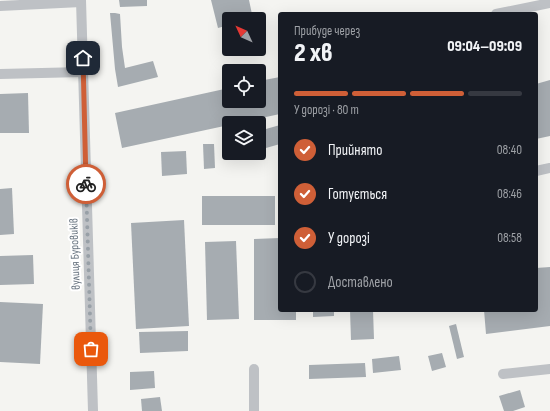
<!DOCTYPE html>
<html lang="uk">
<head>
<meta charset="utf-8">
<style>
	body { margin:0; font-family:"Sofia Sans Condensed",sans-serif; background:#242831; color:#f1f3f6; height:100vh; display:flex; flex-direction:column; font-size:15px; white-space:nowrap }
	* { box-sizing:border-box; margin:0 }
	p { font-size:13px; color:#9ea1a6 }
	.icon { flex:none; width:22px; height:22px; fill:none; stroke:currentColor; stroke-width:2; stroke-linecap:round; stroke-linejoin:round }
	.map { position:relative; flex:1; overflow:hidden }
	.details { position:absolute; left:278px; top:12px; width:260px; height:300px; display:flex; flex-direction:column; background:#171b24; border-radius:4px; box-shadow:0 4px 16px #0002 }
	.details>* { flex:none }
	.needle { width:26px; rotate:314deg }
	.buttons { position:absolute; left:222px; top:12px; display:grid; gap:8px }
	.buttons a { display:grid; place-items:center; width:44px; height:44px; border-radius:4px; background:#171b24; box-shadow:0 4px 16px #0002; font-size:20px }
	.pin { position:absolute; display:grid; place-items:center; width:34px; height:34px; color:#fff; margin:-17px; border-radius:8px; box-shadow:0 2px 6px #0006 }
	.courier { position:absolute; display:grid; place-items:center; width:40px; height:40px; margin:-20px; border:3px solid #cf5f37; border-radius:50%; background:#fff; color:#222; box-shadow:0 1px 5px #0007 }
	.overview em { font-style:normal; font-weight:800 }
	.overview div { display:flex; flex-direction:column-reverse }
	.overview { display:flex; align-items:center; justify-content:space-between; height:68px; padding:0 16px }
	h1 { font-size:26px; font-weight:800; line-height:30px }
	.bar { display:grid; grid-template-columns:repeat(4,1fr); gap:6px 4px; align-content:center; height:48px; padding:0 16px }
	.bar i { height:5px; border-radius:3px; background:#363941 }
	.bar .on { background:#cf5f37 }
	.bar p { grid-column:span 4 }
	ol { padding:0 16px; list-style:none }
	li { display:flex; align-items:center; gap:12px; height:44px }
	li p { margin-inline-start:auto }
	li .icon { padding:4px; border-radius:50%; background:#cf5f37; color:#fff; stroke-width:4 }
	li:last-child { color:#9ea1a6 }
	li i { width:22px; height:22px; border:2px solid #363941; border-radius:50% }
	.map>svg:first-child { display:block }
	.building { fill:#a6acb1 }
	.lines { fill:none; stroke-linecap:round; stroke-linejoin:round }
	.minor { stroke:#bec1c5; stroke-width:10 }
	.done { stroke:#98a0a7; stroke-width:4; stroke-dasharray:0 7.2 }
	.route { stroke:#cf5f37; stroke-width:5 }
	.labels { text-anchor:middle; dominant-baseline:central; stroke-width:4; stroke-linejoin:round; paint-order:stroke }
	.street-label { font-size:12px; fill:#67737f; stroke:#fff }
</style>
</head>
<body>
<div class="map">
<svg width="550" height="411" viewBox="0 0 550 411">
	<rect width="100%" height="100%" fill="#f4f4f1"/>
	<g class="building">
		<path d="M119,0H147V6L120,7Z"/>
		<path d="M211,0H249L253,19H229V25L218,28Z"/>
		<path d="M110,13H115L120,14L122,47L125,68L153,61L158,77L118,87L115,69Z"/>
		<path d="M280,77V114L237,123H229V125L122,148L115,113L229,88V101H259V81Z"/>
		<path d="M550,80V136L536,139V84Z"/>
		<path d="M28,93L29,133H0V94Z"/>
		<path d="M280,125V144L259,150V131Z"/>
		<path d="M229,139V153L245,154L227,158L222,140Z"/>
		<path d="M203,144H214L215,168L204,169Z"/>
		<path d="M186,151L187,174L162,176L161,152Z"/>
		<path d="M12,188L14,234L0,235V189Z"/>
		<rect x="202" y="196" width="73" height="29"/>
		<path d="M184,220L189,326L136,329L131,223Z"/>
		<path d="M280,238V310H296V320H254V239Z"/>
		<path d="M236,241L239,319L207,320L205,242Z"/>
		<path d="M33,255L34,284L0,285V256Z"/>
		<path d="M550,267V326L486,334L484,310H536V268Z"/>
		<path d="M0,302L43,304L40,364L0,362Z"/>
		<path d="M313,310H334V316L313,317Z"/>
		<path d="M350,310H373L374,339L351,340Z"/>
		<path d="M456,324L464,357L457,359L449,326Z"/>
		<path d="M188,331V351L140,353L139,332Z"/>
		<path d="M442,353L446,367L432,371L428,356Z"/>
		<path d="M399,356L401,370L373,373L372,359Z"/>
		<path d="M365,363L366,377L309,379V365Z"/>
		<path d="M154,371L155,388L130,390V372Z"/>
		<path d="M520,390L525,407L513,411H504L499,396Z"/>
		<path d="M160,397L162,411H142L141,399Z"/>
	</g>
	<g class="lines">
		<g class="minor">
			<path d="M81,0L93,411"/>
			<path d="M0,6L81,2"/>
			<path d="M496,14L550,3"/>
			<path d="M0,74L83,72"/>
			<path d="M536,171L550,168"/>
			<path d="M503,374L550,369"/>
			<path d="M254,411V369"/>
		</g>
	</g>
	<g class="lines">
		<path class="done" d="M86,184L91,349"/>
		<path class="route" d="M83,58L86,184"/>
	</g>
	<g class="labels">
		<g class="street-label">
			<text transform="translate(75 254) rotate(-92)">вулиця Буровиків</text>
		</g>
	</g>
</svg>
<div class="buttons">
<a><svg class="needle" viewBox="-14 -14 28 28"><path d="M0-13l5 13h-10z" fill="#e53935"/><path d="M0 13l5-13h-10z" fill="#9ea1a6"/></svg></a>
<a><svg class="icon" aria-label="locate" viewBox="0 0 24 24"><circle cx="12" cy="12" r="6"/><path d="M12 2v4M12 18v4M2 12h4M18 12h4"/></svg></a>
<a><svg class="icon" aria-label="layers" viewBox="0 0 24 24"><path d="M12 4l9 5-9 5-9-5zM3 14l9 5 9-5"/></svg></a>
</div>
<div class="pin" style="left:91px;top:349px;background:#ea580c"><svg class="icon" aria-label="bag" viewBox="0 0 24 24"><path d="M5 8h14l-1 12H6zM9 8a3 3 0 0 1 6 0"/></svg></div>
<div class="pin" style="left:83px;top:58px;background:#1f2937"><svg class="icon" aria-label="home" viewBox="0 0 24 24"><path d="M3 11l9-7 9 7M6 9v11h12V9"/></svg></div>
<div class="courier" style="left:86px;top:184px"><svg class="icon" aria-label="bike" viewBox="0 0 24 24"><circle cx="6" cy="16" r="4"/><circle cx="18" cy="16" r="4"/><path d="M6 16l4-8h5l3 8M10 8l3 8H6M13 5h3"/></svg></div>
<section class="details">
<div class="overview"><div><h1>2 хв</h1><p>Прибуде через</p></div><em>09:04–09:09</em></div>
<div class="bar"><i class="on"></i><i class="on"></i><i class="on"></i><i></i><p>У дорозі · 80 m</p></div>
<ol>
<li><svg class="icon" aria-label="check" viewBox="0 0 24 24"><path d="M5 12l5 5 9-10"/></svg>Прийнято<p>08:40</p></li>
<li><svg class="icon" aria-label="check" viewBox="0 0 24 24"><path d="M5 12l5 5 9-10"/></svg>Готується<p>08:46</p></li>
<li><svg class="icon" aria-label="check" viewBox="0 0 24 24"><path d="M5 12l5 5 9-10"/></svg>У дорозі<p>08:58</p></li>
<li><i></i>Доставлено</li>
</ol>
</section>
</div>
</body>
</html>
